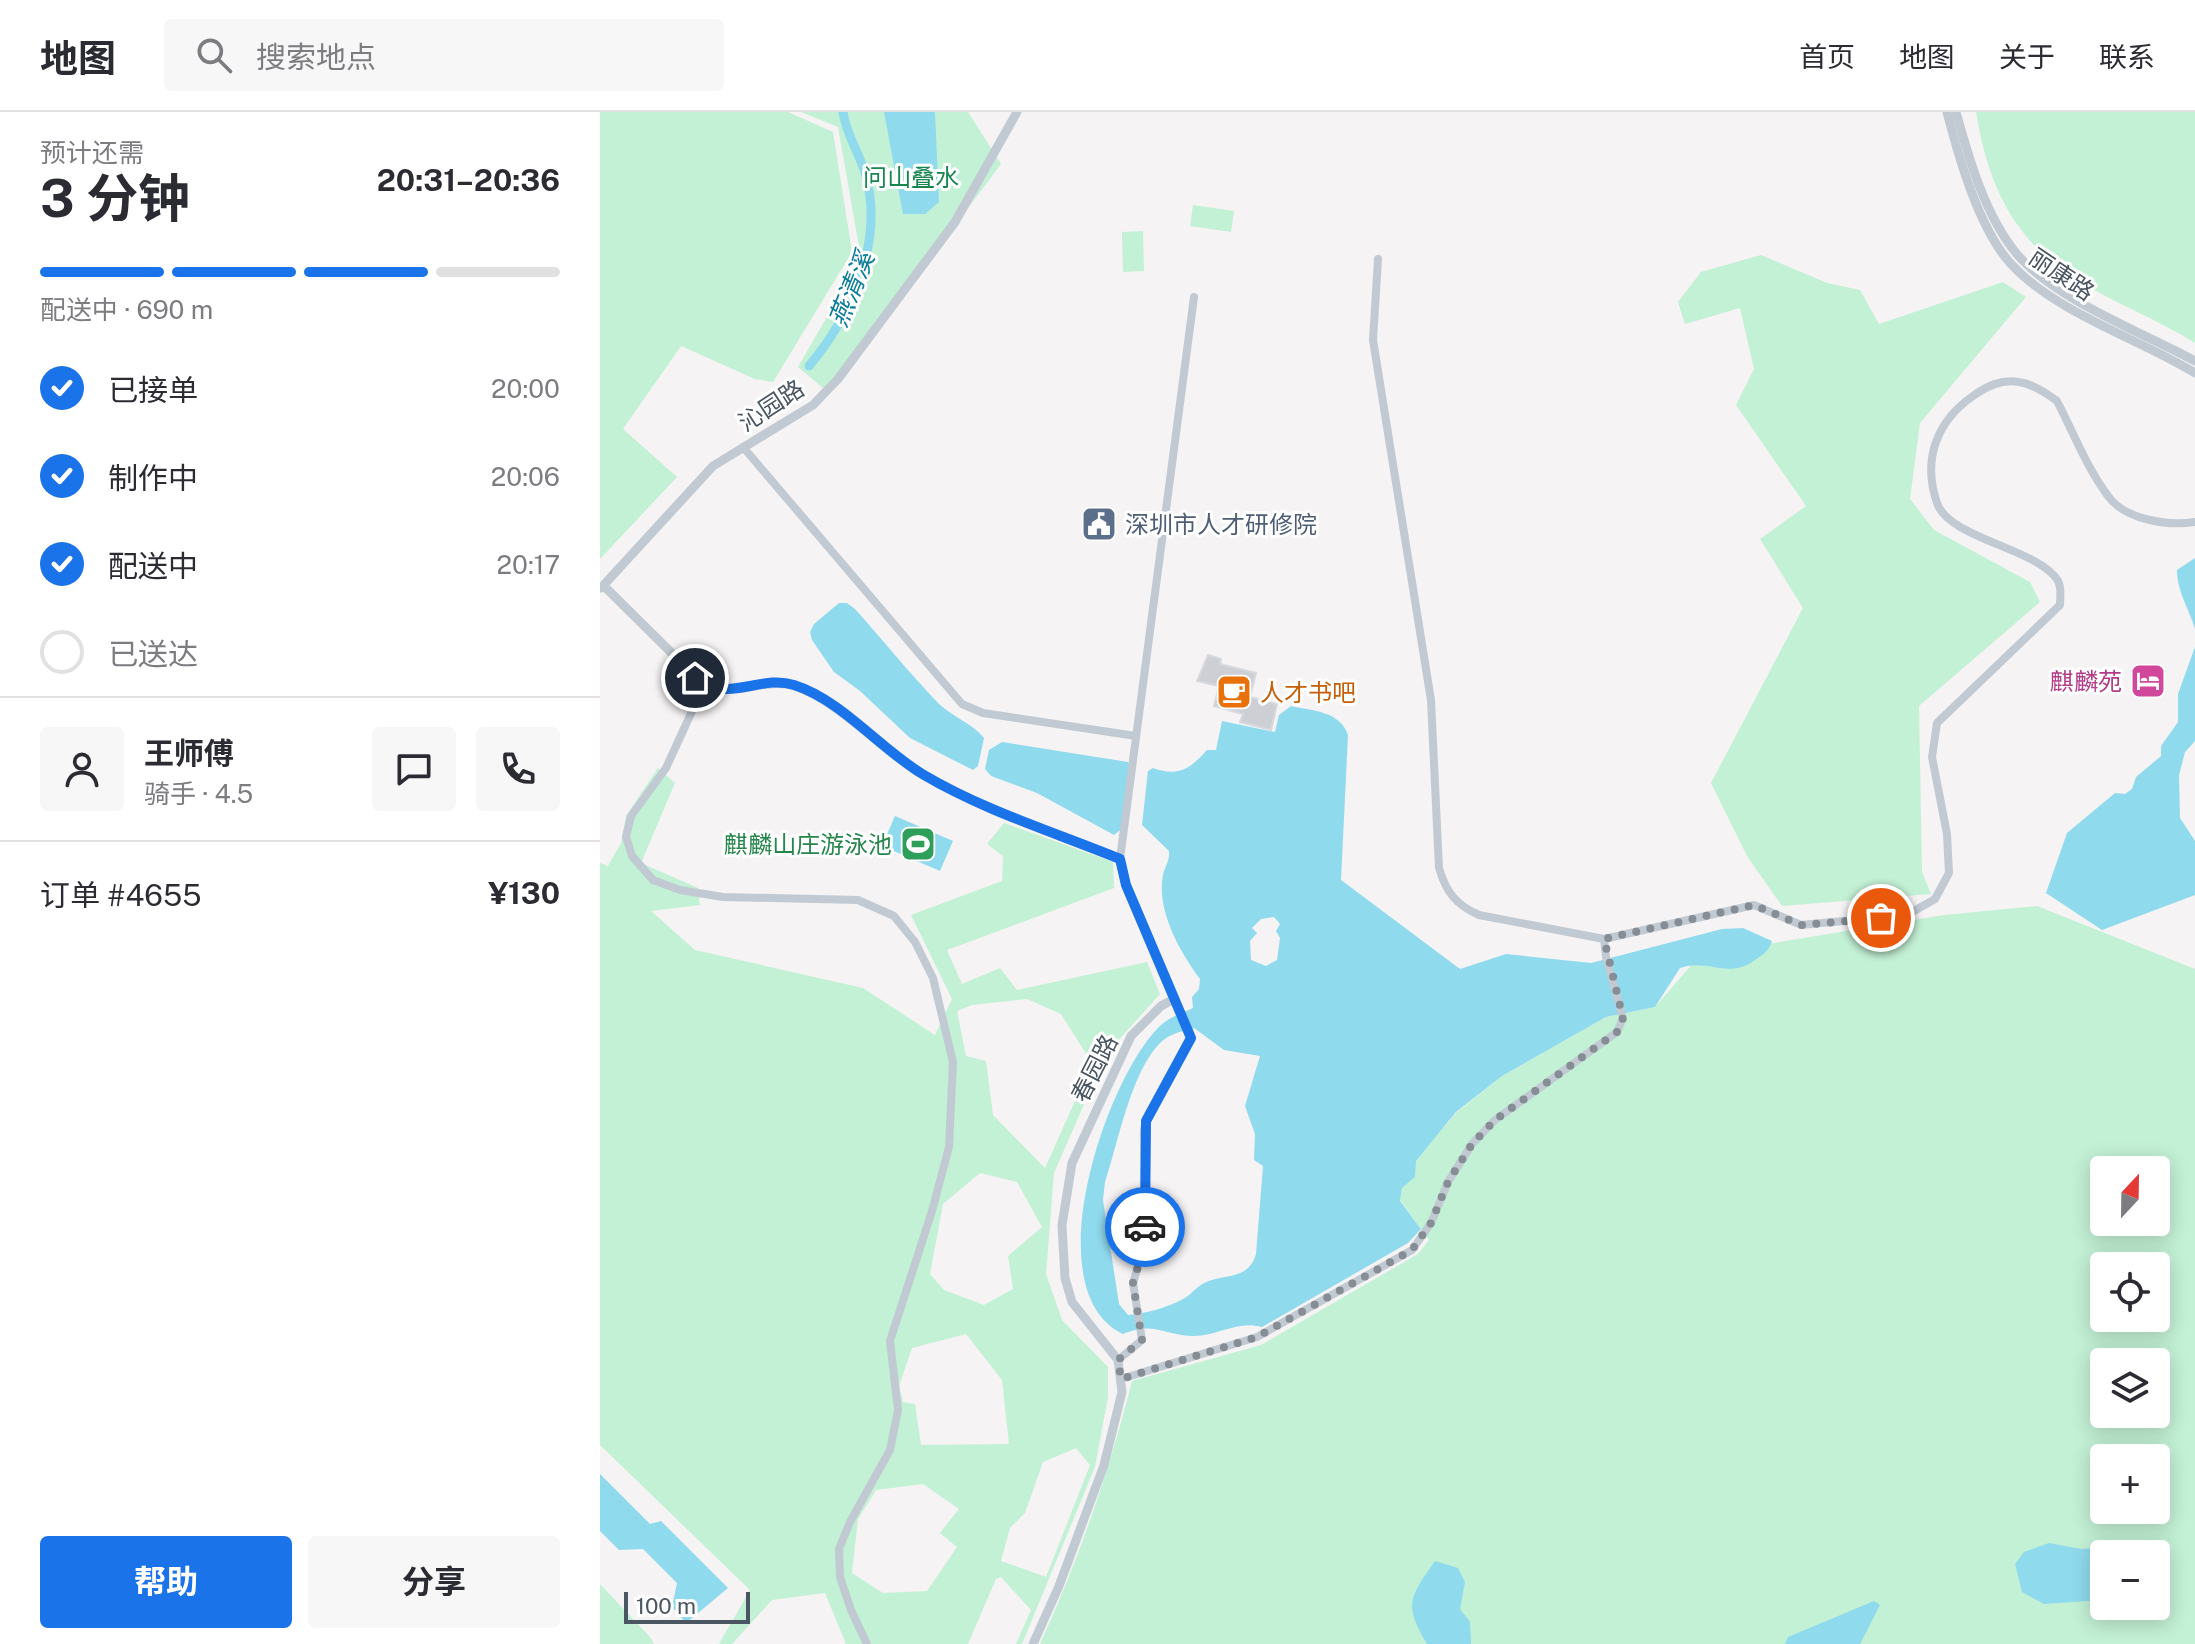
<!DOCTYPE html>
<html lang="zh">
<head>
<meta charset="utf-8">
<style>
	body { margin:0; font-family:"Public Sans","Noto Sans SC",sans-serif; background:#f7f7f7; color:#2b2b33; height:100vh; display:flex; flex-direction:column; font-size:30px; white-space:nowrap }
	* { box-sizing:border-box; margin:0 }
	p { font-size:26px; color:#7c7c81 }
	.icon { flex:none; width:44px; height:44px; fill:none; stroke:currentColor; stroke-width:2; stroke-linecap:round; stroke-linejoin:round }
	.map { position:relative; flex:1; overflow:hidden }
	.side { display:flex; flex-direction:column; background:#fff; width:600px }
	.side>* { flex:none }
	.needle { width:52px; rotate:22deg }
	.tools { position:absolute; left:1490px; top:1044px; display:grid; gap:16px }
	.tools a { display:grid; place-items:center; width:80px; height:80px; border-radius:8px; background:#fff; box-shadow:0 4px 20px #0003; font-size:40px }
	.scale { position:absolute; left:24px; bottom:20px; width:126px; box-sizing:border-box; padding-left:8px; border:4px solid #4a5661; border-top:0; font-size:22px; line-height:28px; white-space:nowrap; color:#4a5661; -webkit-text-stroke:6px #fff; paint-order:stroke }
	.pin { position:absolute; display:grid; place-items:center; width:68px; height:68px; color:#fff; margin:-34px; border:4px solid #fff; border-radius:50%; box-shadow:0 2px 8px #0007 }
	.courier { position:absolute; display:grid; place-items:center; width:80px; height:80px; margin:-40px; border:6px solid #1a73e8; border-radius:50%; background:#fff; color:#222; box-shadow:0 2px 10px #0007 }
	.headline em { font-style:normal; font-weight:700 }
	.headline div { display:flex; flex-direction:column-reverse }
	.headline { display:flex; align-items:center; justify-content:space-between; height:136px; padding:0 40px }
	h1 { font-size:52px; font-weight:700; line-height:60px }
	.bar { display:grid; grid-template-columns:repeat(4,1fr); gap:12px 8px; align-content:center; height:96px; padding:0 40px }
	.bar i { height:10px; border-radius:6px; background:#e1e1e2 }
	.bar .selected { background:#1a73e8 }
	.bar p { grid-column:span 4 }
	.line { display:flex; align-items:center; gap:20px; padding:0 40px; border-top:2px solid #e1e1e2 }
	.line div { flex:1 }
	.round { display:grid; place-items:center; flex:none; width:84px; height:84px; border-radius:8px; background:#f7f7f7 }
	ol { padding:0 40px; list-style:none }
	li { display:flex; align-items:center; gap:24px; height:88px }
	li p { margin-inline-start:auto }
	li .icon { padding:8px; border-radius:50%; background:#1a73e8; color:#fff; stroke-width:4 }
	li:last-child { color:#7c7c81 }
	li i { width:44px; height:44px; border:4px solid #e1e1e2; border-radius:50% }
	.cta { display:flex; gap:16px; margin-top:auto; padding:16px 40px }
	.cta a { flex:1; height:92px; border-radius:8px; background:#1a73e8; color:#fff; font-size:32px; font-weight:700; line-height:92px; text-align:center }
	.cta a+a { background:#f7f7f7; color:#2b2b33 }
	header { display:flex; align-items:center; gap:48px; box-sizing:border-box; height:112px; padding:0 40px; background:#fff; border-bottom:2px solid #e1e1e2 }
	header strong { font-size:38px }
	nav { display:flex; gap:44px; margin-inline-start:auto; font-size:28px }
	.search { width:560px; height:72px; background:#f7f7f7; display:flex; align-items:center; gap:20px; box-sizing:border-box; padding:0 28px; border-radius:8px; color:#7c7c81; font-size:30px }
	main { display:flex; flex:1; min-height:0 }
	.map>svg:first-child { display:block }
	.green { fill:#c3f1d5; fill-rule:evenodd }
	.water { fill:#90daee; fill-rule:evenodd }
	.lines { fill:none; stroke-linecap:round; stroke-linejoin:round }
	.canal { stroke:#90daee; stroke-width:9 }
	.building { fill:#cdcfd5; stroke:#d7d9de; stroke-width:2 }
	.minor { stroke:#c1cad2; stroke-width:8 }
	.tertiary { stroke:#c1cad2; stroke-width:9 }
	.done { stroke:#868d94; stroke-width:8; stroke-dasharray:0 14.4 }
	.route { stroke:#1a73e8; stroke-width:10 }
	.labels { text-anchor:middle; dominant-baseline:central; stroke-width:6; stroke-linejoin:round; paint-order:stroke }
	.park-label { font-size:24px; fill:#17864f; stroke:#fff }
	.street-label { font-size:24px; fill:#4a5661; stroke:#fff }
	.service-label { font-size:24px; fill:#4e5e75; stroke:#fff; text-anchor:start }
	.hotel-label { font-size:24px; fill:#b23c85; stroke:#fff; text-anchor:end }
	.food-label { font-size:24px; fill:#c56008; stroke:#fff; text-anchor:start }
	.leisure-label { font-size:24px; fill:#27864d; stroke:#fff; text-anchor:end }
	.water-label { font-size:26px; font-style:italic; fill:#0c7c9b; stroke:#fff }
</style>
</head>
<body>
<header>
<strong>地图</strong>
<div class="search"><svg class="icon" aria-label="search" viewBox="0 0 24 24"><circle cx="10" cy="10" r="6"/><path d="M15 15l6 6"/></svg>搜索地点</div>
<nav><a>首页</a><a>地图</a><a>关于</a><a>联系</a></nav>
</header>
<main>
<section class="side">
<div class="headline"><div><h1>3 分钟</h1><p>预计还需</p></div><em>20:31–20:36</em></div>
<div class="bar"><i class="selected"></i><i class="selected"></i><i class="selected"></i><i></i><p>配送中 · 690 m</p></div>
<ol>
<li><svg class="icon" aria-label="check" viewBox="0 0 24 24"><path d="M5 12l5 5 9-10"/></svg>已接单<p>20:00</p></li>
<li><svg class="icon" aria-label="check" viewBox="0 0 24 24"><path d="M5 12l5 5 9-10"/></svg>制作中<p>20:06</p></li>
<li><svg class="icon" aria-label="check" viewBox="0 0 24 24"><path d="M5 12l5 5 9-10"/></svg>配送中<p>20:17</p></li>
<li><i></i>已送达</li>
</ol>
<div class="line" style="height:144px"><a class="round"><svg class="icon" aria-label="person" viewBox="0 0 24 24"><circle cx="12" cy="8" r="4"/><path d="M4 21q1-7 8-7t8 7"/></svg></a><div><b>王师傅</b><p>骑手 · 4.5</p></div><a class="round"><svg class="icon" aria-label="chat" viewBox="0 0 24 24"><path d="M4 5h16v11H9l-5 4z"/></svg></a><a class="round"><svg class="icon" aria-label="phone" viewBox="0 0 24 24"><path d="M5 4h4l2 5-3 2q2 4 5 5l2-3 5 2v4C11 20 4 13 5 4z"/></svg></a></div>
<div class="line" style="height:104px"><div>订单 #4655</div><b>¥130</b></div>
<div class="cta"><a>帮助</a><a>分享</a></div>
</section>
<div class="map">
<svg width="1595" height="1532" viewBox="0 0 1595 1532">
	<rect width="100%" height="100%" fill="#f5f3f3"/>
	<g class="green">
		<path d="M0,0H188L233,20L252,140L173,270L155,267L81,234L23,317L77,365L0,447Z"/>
		<path d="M201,0H368L401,52L229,281L198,255L261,146L238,15Z"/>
		<path d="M1376,0H1595V231C1560,209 1522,194 1487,174C1416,133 1389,78 1376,0Z"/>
		<path d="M593,93L634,99L631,120L590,114Z"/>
		<path d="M543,119L544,159L523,160L522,120Z"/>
		<path d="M1161,143L1227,171L1260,178L1279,212L1403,170L1426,185L1320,311L1310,387L1334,418L1430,470L1440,490L1319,594L1322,760L1331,782L1182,794L1147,744L1111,671L1203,496L1160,427L1206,394L1136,293L1154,257L1140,196L1085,212L1078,190L1101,160Z"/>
		<path d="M58,656L75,671L41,751L98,776L100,793L51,799L95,838L263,876L335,923L352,887L311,803L402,769L403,744L387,732L404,711L513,750L514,776L347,838L362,872L400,856L417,878L547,850L560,882L506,942L454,1061L446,1162L462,1208L508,1255V1285L495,1355L422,1532H416L431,1498L401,1465L396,1467L368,1532H246L225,1481L172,1488L132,1532H119L150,1478L0,1333V751L8,754L21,731L26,704ZM427,887L461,902L492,951L445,1056L393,1003L386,949L366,944L357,899L372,893ZM380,1061L417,1070L442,1115L408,1144L413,1177L384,1193L344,1178L330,1162L343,1092ZM366,1222L402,1268L409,1332L321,1333L315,1292L303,1290L299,1274L312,1236ZM476,1336L490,1353L446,1465L401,1449L410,1416L425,1401L443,1350ZM323,1372L359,1397L340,1421L357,1435L327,1479L283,1481L252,1461L258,1407L276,1378Z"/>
		<path d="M1437,794L1595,857V1532H440C479,1447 509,1360 532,1269L661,1233L818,1142L829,1128L800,1088L802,1076L815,1065V1049L856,1001L902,964L1006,905L1055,895L1100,843L1344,803ZM1504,1058H1556V1110H1504ZM1504,1154H1556V1206H1504ZM1504,1250H1556V1302H1504ZM1504,1346H1556V1398H1504ZM1504,1442H1556V1494H1504Z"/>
		<path d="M0,1472L50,1525L54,1532H0Z"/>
	</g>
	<g class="water">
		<path d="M284,0H335L339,90L325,102H303Z"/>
		<path d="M1595,446V517C1589,496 1577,480 1577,458Z"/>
		<path d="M239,491H247L255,497C283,528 310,562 339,592C353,605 373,612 384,626L378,654L373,658L310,626L260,579L234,560L212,528L210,520L214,512Z"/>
		<path d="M1595,535V629L1585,640L1579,663L1580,706L1595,729V783L1502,818L1446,781L1467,721L1515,681L1525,682L1532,677L1536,665L1561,644V634L1578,610V582Z"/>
		<path d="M691,594C713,599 740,599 748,623L741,768L860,857L906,842L991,851L1122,817L1143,816L1172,829C1169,839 1164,842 1155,848C1128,868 1109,846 1080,856L1055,895L1006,905L902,964L856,1000L816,1049L815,1065L802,1076L800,1089L821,1117L808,1131L662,1215C636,1208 617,1225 592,1224C563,1223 554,1209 523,1222C433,1179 507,963 561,913C570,905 582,901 593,896L592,885L599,877L600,867C580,840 556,798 563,763C565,754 570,749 569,739L542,713L548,659L553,656C579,665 590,657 607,638H616L622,609L675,620L679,603ZM674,805L680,812L676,819L680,826L677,848L666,854L651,848L650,829L657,821L652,816L661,807ZM594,916L624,938L660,944L645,994L655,1022L654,1048L663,1054L656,1142C648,1169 625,1161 604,1171C596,1175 591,1183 583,1187C566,1196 547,1201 528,1203L519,1192L503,1088L505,1070C518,1031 531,960 560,931C569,922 582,919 594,916Z"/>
		<path d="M402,630L528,650L532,660L524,715L514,723L437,681L391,664L385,657L389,638Z"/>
		<path d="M295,704L353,729L340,759L282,734Z"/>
		<path d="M0,1362L50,1412L61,1409L128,1476L86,1511L72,1495L77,1471L43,1437L19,1438L0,1419Z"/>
		<path d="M1449,1431L1481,1437L1525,1434L1540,1442H1504V1488L1444,1492L1422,1480L1415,1452L1424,1440Z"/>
		<path d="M835,1449L858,1456L865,1470L860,1497L870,1510L871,1532H827C803,1492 810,1485 835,1449Z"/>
		<path d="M1274,1489L1280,1493L1260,1532H1185L1188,1525Z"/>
	</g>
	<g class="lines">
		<path class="canal" d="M209,254C251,204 284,130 266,64C260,42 246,23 243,0"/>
	</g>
	<path class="building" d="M608,543L621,547L620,552L656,561L650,585L677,592L671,618L640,610L643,602L614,594L619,574L597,569Z"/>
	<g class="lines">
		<g class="minor">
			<path d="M143,335L362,592L383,601L536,624"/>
			<path d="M104,573L66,656L31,704L26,725L32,744L53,768L80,778L123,785L258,788L294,804L315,830L333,866L353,950L349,1035L332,1099L290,1229L298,1298L290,1338L250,1410L239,1437L240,1465L251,1498L267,1532"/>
			<path d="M520,747L594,185"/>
			<path d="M1004,827L1154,793L1201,813L1307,803L1335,787L1349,761L1347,722L1332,645L1337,611L1460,493C1460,486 1462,476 1458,469C1440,437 1349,427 1337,391C1322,347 1337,309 1373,284C1387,274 1401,267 1419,270C1433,272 1446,281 1457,289C1473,320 1487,356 1508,384C1525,408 1568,414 1595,410"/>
			<path d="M518,1248L542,1228L533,1171L545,1131L544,1018L546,1009L591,926L574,887"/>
			<path d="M521,1267L657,1225L812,1138L831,1111L848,1070L872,1032L895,1008L1017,920L1023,906L1006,845L1004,827L879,803C856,793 846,780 839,756L831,588L773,228L778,147"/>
		</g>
		<g class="tertiary">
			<path d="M1347,0C1359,46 1379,117 1411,152C1456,201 1538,226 1595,261"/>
			<path d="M1356,0C1369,47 1385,103 1416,141C1454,187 1542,220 1595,249"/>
			<path d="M4,474L104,573C135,586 169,563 199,575C246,595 280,637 324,663C385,698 454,721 520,747L526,773L574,887L561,894L531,924L472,1051L462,1113L465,1166L472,1190L518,1248L522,1280L504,1353L459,1474L433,1532"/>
			<path d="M1,476L113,354L213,293L238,267L355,110L417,0"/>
		</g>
	</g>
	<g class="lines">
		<path class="done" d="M545,1115V1131L533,1171L542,1228L518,1248L521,1267L657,1225L812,1138L831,1111L848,1070L872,1032L895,1008L1017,920L1023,906L1004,827L1154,793L1201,813L1281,806"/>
		<path class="route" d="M95,566C129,592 159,562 194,573C242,588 281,638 324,663C385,699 454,720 520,747L526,773L591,926L546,1009L545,1115"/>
	</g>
	<defs>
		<symbol id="civic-square" viewBox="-11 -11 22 22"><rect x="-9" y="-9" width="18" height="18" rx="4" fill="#5c6f8a" stroke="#fff"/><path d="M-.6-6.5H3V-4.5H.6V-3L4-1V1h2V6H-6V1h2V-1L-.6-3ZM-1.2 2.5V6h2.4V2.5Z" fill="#fff"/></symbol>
		<symbol id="hotel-square" viewBox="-11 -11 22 22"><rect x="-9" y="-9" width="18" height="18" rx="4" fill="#d1479c" stroke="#fff"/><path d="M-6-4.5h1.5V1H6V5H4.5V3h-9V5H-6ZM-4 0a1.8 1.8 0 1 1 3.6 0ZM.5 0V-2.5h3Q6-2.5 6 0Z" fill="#fff"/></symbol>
		<symbol id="cafe-square" viewBox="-11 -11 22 22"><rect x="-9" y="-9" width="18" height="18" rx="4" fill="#e8710a" stroke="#fff"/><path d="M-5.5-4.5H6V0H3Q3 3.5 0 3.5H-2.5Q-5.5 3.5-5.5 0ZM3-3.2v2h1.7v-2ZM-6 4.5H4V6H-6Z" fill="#fff"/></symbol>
		<symbol id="stadium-square" viewBox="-11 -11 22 22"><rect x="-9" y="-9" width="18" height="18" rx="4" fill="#2e9e5b" stroke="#fff"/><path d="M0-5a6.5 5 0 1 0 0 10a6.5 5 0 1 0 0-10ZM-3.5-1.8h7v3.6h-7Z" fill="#fff"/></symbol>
	</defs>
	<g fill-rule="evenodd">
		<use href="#civic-square" x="479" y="392" width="40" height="40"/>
		<use href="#hotel-square" x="1528" y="549" width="40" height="40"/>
		<use href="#cafe-square" x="614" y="560" width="40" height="40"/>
		<use href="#stadium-square" x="298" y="712" width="40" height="40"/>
	</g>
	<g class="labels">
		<g class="park-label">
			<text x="311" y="65">问山叠水</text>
		</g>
		<g class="street-label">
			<text transform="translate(1462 162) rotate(34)">丽康路</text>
			<text transform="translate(171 293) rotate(-33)">沁园路</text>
			<text transform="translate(494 956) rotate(-63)">春园路</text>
		</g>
		<g class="service-label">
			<text x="525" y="412">深圳市人才研修院</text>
		</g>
		<g class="hotel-label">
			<text x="1522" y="569">麒麟苑</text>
		</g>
		<g class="food-label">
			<text x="660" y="580">人才书吧</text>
		</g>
		<g class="leisure-label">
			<text x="292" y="732">麒麟山庄游泳池</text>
		</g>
		<g class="water-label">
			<text transform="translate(251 177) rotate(-68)">燕清溪</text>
		</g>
	</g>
</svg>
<div class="tools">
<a><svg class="needle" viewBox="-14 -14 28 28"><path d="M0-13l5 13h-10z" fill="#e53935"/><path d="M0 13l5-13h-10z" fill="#7c7c81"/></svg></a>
<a><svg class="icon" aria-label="locate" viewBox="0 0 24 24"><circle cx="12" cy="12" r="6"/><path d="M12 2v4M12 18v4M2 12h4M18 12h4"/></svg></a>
<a><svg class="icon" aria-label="layers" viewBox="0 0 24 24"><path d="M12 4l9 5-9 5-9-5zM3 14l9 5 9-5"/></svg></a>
<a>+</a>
<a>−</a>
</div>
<div class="scale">100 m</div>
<div class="pin" style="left:1281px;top:806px;background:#ea580c"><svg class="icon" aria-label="bag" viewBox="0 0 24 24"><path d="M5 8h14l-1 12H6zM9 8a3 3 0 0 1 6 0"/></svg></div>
<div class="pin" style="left:95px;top:566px;background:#1f2937"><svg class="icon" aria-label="home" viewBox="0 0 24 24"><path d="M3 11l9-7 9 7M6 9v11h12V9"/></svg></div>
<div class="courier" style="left:545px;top:1115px"><svg class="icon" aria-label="car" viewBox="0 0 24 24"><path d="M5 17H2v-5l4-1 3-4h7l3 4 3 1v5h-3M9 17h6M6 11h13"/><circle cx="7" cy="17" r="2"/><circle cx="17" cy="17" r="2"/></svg></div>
</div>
</main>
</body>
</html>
